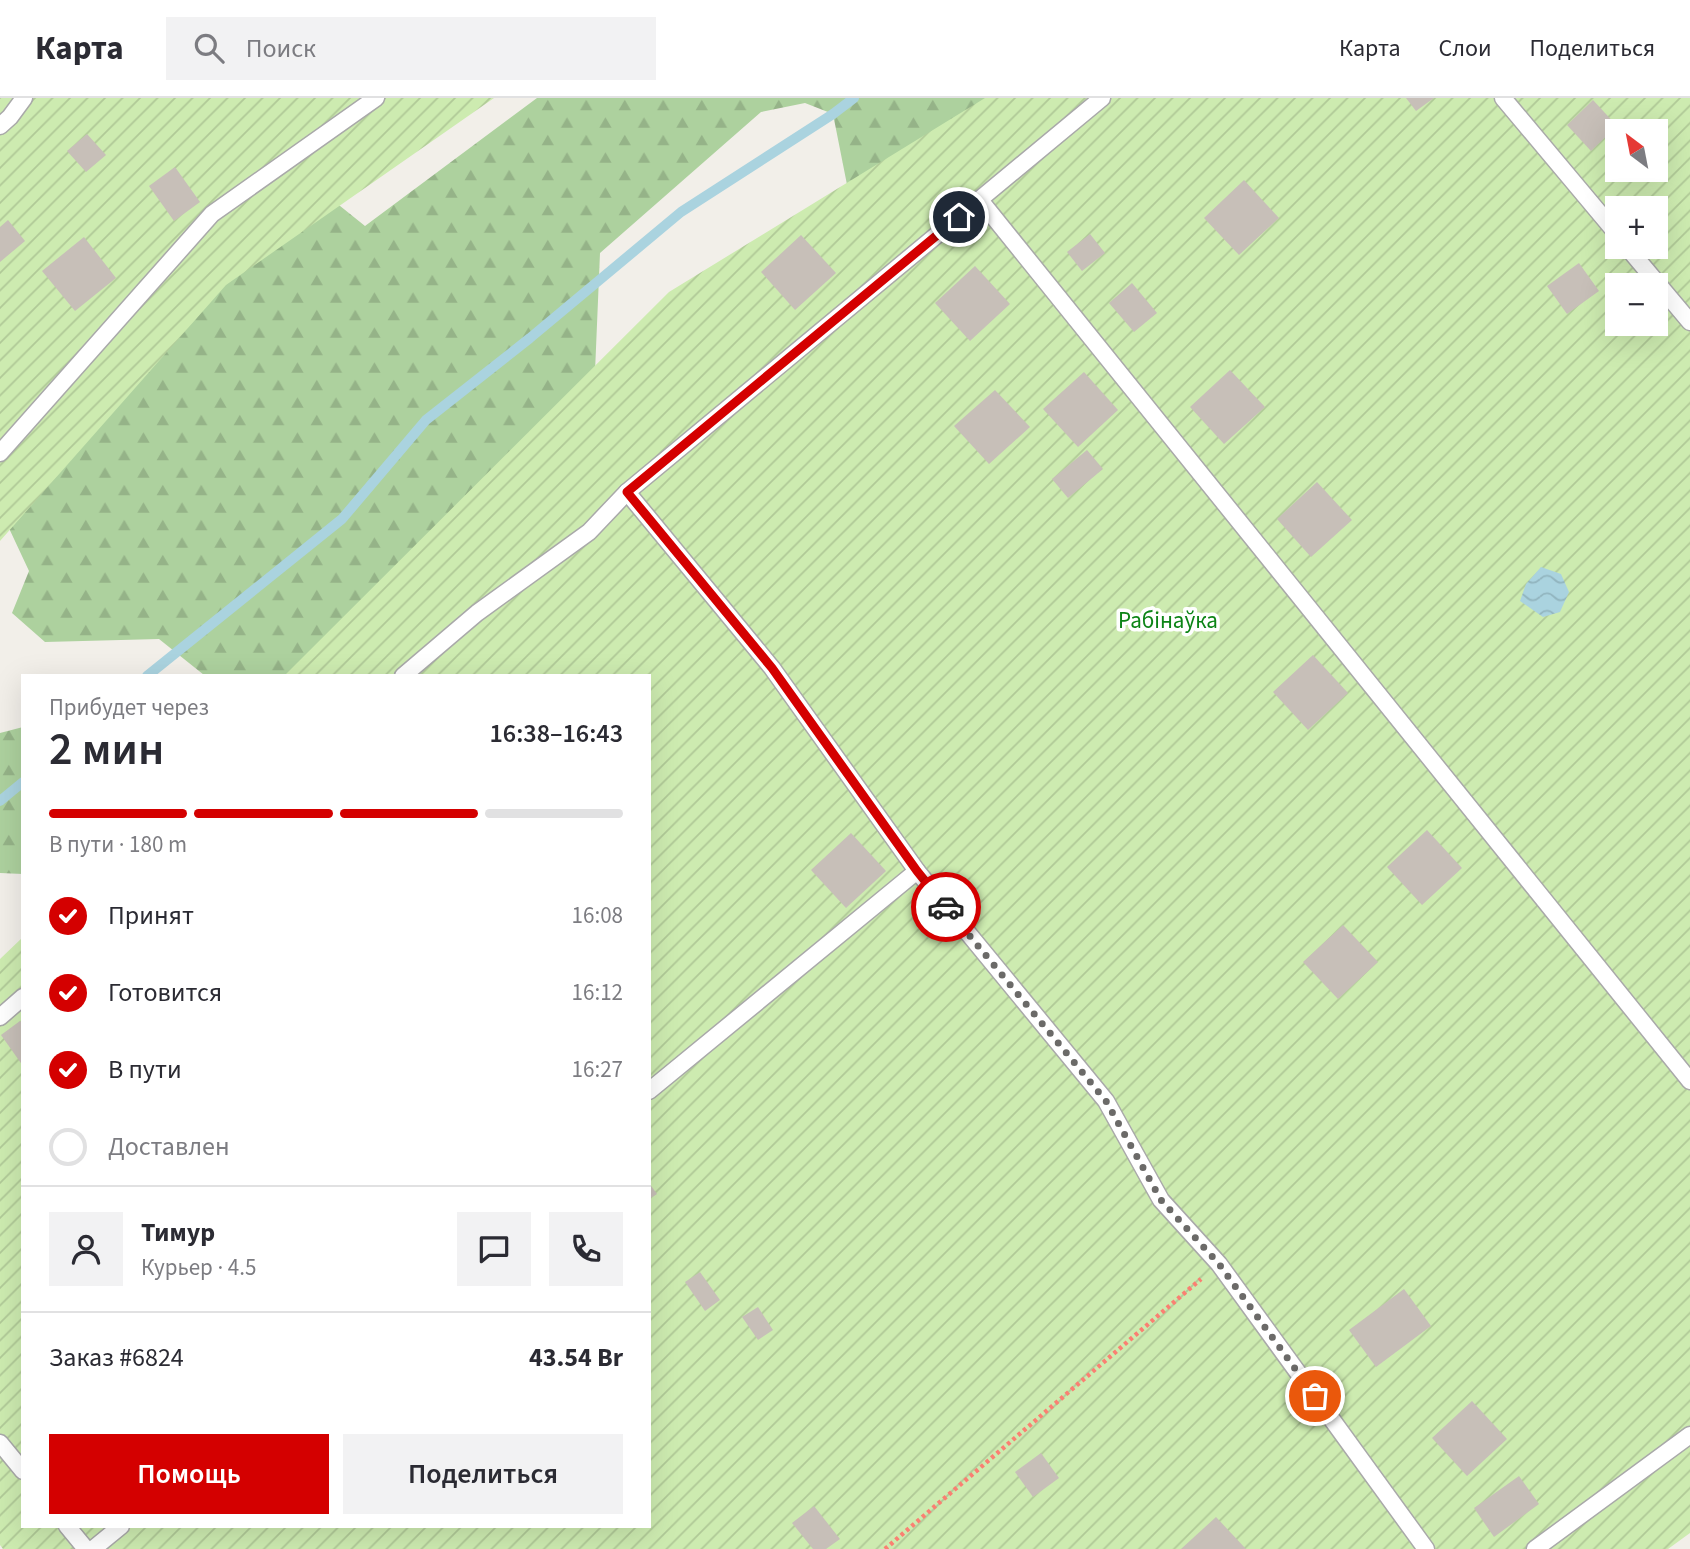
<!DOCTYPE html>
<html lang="ru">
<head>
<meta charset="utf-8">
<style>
	body { margin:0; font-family:"Source Sans 3",sans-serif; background:#f2f2f3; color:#2b2b33; height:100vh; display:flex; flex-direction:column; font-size:26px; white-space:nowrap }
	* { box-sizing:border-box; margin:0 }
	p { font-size:23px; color:#7c7c81 }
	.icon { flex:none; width:38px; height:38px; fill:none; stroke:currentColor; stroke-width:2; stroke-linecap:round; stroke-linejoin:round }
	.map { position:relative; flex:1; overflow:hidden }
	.panel { position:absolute; left:21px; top:576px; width:630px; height:854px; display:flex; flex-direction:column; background:#fff; border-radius:0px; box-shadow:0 7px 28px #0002 }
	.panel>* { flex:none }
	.needle { width:46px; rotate:328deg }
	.controls { position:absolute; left:1605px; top:21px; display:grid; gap:14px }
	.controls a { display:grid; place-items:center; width:63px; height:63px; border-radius:0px; background:#fff; box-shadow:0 7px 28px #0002; font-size:35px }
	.pin { position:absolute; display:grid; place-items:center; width:60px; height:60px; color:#fff; margin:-30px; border:4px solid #fff; border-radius:50%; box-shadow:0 2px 7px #0007 }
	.courier { position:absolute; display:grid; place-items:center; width:70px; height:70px; margin:-35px; border:5px solid #d40000; border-radius:50%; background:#fff; color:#222; box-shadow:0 2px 9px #0007 }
	.headline em { font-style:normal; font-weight:600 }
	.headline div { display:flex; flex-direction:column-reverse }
	.headline { display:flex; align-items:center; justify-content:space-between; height:119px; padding:0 28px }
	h1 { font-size:46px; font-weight:600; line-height:52px }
	.bar { display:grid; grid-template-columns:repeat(4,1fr); gap:10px 7px; align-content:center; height:84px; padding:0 28px }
	.bar i { height:9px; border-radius:5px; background:#e1e1e2 }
	.bar .selected { background:#d40000 }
	.bar p { grid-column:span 4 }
	.line { display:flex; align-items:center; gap:18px; padding:0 28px; border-top:2px solid #e1e1e2 }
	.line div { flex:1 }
	.round { display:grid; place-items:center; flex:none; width:74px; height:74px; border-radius:0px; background:#f2f2f3 }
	ol { padding:0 28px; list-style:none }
	li { display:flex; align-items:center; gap:21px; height:77px }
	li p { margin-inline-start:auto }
	li .icon { padding:7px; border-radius:50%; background:#d40000; color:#fff; stroke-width:4 }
	li:last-child { color:#7c7c81 }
	li i { width:38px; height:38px; border:4px solid #e1e1e2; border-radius:50% }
	.primary-button { display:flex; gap:14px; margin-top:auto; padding:14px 28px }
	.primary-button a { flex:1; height:80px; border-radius:0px; background:#d40000; color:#fff; font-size:28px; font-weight:600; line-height:80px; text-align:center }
	.primary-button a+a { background:#f2f2f3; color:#2b2b33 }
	header { display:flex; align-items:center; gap:42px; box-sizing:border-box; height:98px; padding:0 35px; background:#fff; border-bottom:2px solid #e1e1e2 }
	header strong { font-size:33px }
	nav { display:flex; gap:38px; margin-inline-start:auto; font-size:24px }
	.search { width:490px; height:63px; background:#f2f2f3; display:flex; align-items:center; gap:18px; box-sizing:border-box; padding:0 24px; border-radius:0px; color:#7c7c81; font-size:26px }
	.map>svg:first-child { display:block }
	.forest { fill:url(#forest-firs) }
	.garden { fill:url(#garden-furrows); fill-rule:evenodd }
	.water { fill:url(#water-waves) }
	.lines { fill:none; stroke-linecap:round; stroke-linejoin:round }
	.stream { stroke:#aad3df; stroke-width:10 }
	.building { fill:#c7bfb8 }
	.service-casing { stroke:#a9a9a9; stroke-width:19 }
	.path { stroke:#fa8072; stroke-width:4.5; stroke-dasharray:3.5 3.5; stroke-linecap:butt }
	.service { stroke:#fff; stroke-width:16 }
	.done { stroke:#6b6a68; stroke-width:7; stroke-dasharray:0 12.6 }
	.route { stroke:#d40000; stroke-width:9 }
	.labels { text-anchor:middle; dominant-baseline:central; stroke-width:7; stroke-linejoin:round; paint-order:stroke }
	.park-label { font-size:23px; fill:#0c8416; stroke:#fff }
</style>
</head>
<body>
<header>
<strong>Карта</strong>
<div class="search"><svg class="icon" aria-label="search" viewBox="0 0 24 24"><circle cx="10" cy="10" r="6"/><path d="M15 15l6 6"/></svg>Поиск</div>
<nav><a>Карта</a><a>Слои</a><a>Поделиться</a></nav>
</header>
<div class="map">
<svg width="1690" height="1451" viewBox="0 0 1690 1451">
	<defs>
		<pattern id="forest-firs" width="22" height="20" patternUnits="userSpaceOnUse" patternTransform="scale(1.75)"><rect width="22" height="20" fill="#add19e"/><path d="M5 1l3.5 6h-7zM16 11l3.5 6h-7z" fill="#95b388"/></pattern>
		<pattern id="garden-furrows" width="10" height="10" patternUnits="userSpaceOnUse" patternTransform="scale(1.75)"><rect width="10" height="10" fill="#cdebb0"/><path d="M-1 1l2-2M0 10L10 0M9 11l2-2" fill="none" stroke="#b0c997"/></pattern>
		<pattern id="water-waves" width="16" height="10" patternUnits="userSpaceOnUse" patternTransform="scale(1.75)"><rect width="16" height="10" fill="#aad3df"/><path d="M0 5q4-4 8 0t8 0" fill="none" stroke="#92b5bf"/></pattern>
	</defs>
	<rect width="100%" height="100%" fill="#f2efe9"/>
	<g class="forest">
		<path d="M537,0H1038L854,122L833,16L805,5L761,14L600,155L594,298L364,577H204L159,541L45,544L12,515L29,473L0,411V374L314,87L365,128Z"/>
		<path d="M23,629V776L0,775V635Z"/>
	</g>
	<g class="garden">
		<path d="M0,0H494L226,187L0,443Z"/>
		<path d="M985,0H1690V1435L1668,1451H3L0,1447V861L23,839V1428H649V578L285,577L669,194ZM1617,33H1656V72H1617ZM1617,110H1656V149H1617ZM1617,187H1656V226H1617Z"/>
	</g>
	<path class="water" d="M1541,469L1561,476L1569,494L1560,514L1543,519L1520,503L1526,486Z"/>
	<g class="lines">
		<g class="stream">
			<path d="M147,578L342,421L426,322L530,240L681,114L833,16L854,0"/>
			<path d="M0,703L23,684"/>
		</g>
	</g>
	<g class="building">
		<path d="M1406,0H1434L1416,13Z"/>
		<path d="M1593,2L1617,28L1591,53L1567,27Z"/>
		<path d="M87,36L106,57L86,74L67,53Z"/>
		<path d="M175,69L200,104L174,123L149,88Z"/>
		<path d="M1244,82L1279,120L1239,157L1204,120Z"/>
		<path d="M8,122L25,143L0,164V129Z"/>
		<path d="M1090,136L1105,155L1082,173L1067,154Z"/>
		<path d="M801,137L836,175L795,212L761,174Z"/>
		<path d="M84,139L116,180L75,213L42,173Z"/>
		<path d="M1579,165L1599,193L1567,216L1547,188Z"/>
		<path d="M975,168L1010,206L970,243L935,205Z"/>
		<path d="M1132,185L1157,215L1134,234L1109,205Z"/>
		<path d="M1230,272L1265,309L1224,346L1190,309Z"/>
		<path d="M1084,274L1118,312L1078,349L1043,311Z"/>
		<path d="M995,292L1030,329L989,366L954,328Z"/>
		<path d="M1087,352L1103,371L1068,400L1052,381Z"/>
		<path d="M1317,384L1352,422L1311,459L1277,421Z"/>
		<path d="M1313,557L1348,595L1308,632L1273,594Z"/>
		<path d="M1427,732L1462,770L1422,807L1387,769Z"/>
		<path d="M851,735L886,773L846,810L811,772Z"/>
		<path d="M1343,827L1378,864L1338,901L1303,864Z"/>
		<path d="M20,923L23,926V968L1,937Z"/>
		<path d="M649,1085L657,1096L649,1101Z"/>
		<path d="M700,1174L720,1202L705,1213L685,1184Z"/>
		<path d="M1404,1191L1431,1228L1376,1269L1349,1232Z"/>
		<path d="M758,1209L773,1232L758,1242L742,1219Z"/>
		<path d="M1472,1303L1507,1341L1467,1378L1432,1340Z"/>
		<path d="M1041,1355L1059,1380L1033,1399L1015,1374Z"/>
		<path d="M1519,1378L1539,1406L1494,1439L1474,1410Z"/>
		<path d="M814,1408L840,1441L826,1451H813L792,1425Z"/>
		<path d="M1216,1419L1246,1451H1181Z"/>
	</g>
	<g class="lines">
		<defs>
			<g id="service">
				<path d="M1503,0L1617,136"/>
				<path d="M0,28L10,19L24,0"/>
				<path d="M980,102L1690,983"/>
				<path d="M1627,149L1690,224"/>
				<path d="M0,355L212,116L376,0"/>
				<path d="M627,394L772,570L917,773L1106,1003L1161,1102L1219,1166L1426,1451"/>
				<path d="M403,578L477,515L589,434L627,394L1102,0"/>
				<path d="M0,919L23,899"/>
				<path d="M649,993L917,773"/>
				<path d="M0,1345L23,1373"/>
				<path d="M67,1428L86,1451"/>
				<path d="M93,1451L121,1428"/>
				<path d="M1535,1451L1690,1337"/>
			</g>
		</defs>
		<use href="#service" class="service-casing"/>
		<path class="path" d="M885,1451L1201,1181"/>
		<use href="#service" class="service"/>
	</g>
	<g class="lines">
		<path class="done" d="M946,809L1106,1003L1161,1102L1219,1166L1315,1298"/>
		<path class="route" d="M946,809L917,773L772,570L627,394L959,119"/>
	</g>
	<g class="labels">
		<g class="park-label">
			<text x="1168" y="522">Рабінаўка</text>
		</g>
	</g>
</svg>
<div class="controls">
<a><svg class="needle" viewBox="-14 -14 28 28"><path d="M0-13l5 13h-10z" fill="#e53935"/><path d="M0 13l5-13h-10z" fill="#7c7c81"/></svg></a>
<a>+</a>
<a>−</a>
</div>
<div class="pin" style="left:1315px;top:1298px;background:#ea580c"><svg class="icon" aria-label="bag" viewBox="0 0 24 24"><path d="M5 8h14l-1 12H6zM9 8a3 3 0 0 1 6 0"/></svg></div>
<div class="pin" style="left:959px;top:119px;background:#1f2937"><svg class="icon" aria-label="home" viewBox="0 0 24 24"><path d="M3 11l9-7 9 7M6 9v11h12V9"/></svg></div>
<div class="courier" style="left:946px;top:809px"><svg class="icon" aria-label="car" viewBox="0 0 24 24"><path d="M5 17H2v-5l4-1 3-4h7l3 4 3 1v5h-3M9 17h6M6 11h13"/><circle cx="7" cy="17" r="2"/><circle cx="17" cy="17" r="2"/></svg></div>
<section class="panel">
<div class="headline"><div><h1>2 мин</h1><p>Прибудет через</p></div><em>16:38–16:43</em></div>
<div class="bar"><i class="selected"></i><i class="selected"></i><i class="selected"></i><i></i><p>В пути · 180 m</p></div>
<ol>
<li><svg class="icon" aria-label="check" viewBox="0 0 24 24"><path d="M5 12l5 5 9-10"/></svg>Принят<p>16:08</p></li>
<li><svg class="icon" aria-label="check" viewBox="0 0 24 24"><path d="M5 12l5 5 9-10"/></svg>Готовится<p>16:12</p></li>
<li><svg class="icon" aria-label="check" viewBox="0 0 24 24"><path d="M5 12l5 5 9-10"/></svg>В пути<p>16:27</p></li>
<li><i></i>Доставлен</li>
</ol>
<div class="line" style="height:126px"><a class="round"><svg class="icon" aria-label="person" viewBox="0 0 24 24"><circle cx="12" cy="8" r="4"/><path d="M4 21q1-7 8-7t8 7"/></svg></a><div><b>Тимур</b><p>Курьер · 4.5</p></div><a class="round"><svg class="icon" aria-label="chat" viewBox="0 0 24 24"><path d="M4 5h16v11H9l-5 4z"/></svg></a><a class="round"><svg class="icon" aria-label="phone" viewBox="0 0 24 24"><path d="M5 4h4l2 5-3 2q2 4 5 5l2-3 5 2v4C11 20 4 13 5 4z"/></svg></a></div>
<div class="line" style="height:91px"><div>Заказ #6824</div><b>43.54 Br</b></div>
<div class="primary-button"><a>Помощь</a><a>Поделиться</a></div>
</section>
</div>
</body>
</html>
